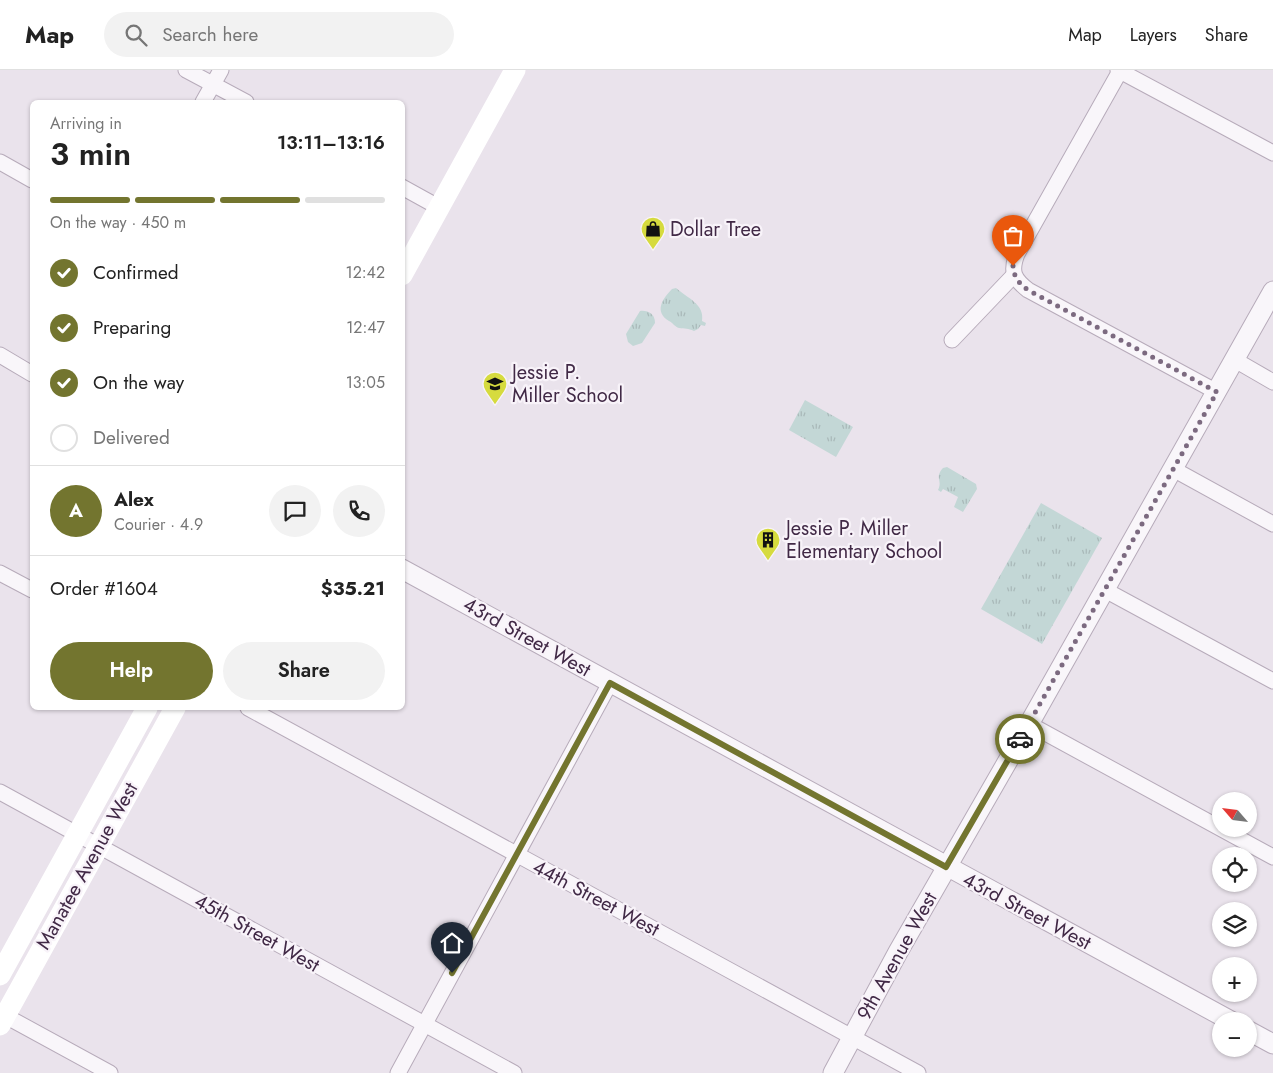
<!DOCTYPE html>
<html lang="en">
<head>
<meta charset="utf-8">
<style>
	body { margin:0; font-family:Jost,sans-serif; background:#f2f2f2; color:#222; height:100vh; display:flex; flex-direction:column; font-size:19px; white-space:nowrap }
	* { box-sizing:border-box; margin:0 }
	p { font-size:16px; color:#767676 }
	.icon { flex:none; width:28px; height:28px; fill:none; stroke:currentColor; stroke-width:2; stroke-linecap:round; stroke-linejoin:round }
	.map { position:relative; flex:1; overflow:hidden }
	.drawer { position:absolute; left:30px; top:30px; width:375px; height:610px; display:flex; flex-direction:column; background:#fff; border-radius:8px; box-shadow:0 1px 4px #0004 }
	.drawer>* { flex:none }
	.needle { width:32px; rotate:298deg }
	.buttons { position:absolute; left:1212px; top:722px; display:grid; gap:10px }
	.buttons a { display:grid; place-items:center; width:45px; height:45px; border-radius:50%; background:#fff; box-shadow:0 1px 4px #0004; font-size:25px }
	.pin { position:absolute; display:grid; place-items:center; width:42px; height:42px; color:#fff; margin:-51px -21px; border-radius:50% 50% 50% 0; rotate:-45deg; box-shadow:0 0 5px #0007 }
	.pin .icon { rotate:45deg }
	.courier { position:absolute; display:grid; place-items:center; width:50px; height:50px; margin:-25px; border:4px solid #73752f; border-radius:50%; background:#fff; color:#222; box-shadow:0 1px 6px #0007 }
	.overview em { font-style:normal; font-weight:600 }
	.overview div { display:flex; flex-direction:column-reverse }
	.overview { display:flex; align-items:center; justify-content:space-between; height:85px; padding:0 20px }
	h1 { font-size:32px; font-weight:600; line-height:38px }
	.bar { display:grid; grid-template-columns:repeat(4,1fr); gap:8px 5px; align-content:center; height:60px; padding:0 20px }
	.bar i { height:6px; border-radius:4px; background:#e0e0e0 }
	.bar .active { background:#73752f }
	.bar p { grid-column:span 4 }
	.line { display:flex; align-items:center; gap:12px; padding:0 20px; border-top:1px solid #e0e0e0 }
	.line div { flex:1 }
	.round { display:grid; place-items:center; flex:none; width:52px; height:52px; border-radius:26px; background:#f2f2f2 }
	ol { padding:0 20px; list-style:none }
	li { display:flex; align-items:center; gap:15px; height:55px }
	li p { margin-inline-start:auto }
	li .icon { padding:5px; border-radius:50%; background:#73752f; color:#fff; stroke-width:4 }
	li:last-child { color:#767676 }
	li i { width:28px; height:28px; border:2px solid #e0e0e0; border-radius:50% }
	.cta { display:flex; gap:10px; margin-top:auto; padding:10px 20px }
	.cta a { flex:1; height:58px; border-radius:30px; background:#73752f; color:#fff; font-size:20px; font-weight:600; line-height:58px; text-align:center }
	.cta a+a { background:#f2f2f2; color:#222 }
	header { display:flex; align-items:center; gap:30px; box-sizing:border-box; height:70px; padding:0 25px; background:#fff; border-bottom:1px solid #e0e0e0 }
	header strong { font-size:24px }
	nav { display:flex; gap:28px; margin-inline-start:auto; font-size:18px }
	.search { width:350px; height:45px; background:#f2f2f2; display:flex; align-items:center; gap:12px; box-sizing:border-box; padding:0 18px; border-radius:28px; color:#767676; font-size:19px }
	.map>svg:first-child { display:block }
	.park { fill:url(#park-tufts) }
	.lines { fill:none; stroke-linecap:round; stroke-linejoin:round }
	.minor-casing { stroke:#b7abba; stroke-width:17 }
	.tertiary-casing { stroke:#b7abba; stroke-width:21 }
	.minor { stroke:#f9f6fa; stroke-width:15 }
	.tertiary { stroke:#f9f6fa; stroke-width:19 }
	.secondary { stroke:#fff; stroke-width:21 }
	.done { stroke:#7c6a80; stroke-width:5; stroke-dasharray:0 9 }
	.route { stroke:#73752f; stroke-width:6 }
	.labels { text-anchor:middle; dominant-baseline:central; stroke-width:4.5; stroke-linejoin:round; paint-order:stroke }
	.poi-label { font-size:20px; fill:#412946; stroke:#f8f3f9; text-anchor:start }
	.street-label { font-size:20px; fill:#412946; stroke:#f8f3f9 }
</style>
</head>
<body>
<header>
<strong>Map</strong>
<div class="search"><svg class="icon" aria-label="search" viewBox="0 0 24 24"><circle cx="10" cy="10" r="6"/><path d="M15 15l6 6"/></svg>Search here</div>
<nav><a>Map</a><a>Layers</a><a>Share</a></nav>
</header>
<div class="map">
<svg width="1273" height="1003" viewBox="0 0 1273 1003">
	<defs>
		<pattern id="park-tufts" width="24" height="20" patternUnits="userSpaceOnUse" patternTransform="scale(1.25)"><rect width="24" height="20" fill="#c3d7d6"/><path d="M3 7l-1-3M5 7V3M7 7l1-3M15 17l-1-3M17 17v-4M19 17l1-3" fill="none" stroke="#a9b9b9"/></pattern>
	</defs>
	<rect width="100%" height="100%" fill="#eae3ec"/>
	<g class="park">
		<path d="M676,218C687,228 705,234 702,251L706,253L705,256L701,255L698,259L694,261C688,258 685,259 679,258C675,257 673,253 669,251C654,242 662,229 672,219Z"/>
		<path d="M640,241C648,240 655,244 655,253L642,273L633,276L628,272L626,264Z"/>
		<path d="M805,330L853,357L836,387L789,360Z"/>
		<path d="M947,397L976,414L977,419L963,442L954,437L958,427L943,419L941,422L938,420C943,410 934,408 943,398Z"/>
		<path d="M1041,433L1102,468L1042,574L981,539Z"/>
	</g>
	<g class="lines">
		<defs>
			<g id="minor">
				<path d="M186,0L246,32"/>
				<path d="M1118,0L1273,83"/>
				<path d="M1120,1L1017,184C1010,202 1014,209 1028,220L1217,322"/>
				<path d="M203,32L221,0"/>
				<path d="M0,92L32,110"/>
				<path d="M402,117L440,138"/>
				<path d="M952,270L1014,205"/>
				<path d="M0,285L32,304"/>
				<path d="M1235,290L1273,312"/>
				<path d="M1173,399L1273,454"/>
				<path d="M0,503L32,520"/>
				<path d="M1105,520L1273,611"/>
				<path d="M248,638L918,1003"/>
				<path d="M1029,654L1273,787"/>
				<path d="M0,722L514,1003"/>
				<path d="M0,943L110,1003"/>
				<path d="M398,1003L610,613"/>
			</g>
			<g id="tertiary">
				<path d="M402,499L1231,951"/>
				<path d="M1249,961L1273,974"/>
				<path d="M833,1003L898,882L1029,654L1273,221"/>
			</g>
		</defs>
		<use href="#minor" class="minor-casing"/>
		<use href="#tertiary" class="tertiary-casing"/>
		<use href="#minor" class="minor"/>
		<use href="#tertiary" class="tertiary"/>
		<g class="secondary">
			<path d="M402,205L515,0"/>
			<path d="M0,905L147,638"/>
			<path d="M0,955L175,638"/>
		</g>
	</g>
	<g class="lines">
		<path class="done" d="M1013,196C1014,208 1019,213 1028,220L1217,322L1020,669"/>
		<path class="route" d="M452,903L610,613L946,797L1020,669"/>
	</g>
	<defs>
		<symbol id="shop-pin" viewBox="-11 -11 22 30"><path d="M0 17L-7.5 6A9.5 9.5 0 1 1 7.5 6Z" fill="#d6db3e" stroke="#f8f3f9"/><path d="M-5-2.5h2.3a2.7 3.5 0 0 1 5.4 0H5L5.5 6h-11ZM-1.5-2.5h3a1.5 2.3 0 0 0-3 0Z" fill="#111"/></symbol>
		<symbol id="school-pin" viewBox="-11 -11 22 30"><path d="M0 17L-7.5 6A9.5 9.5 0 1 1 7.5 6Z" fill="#d6db3e" stroke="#f8f3f9"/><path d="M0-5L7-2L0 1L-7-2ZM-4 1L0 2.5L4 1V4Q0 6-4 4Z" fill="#111"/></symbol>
		<symbol id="building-pin" viewBox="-11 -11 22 30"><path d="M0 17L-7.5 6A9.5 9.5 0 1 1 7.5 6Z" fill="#d6db3e" stroke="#f8f3f9"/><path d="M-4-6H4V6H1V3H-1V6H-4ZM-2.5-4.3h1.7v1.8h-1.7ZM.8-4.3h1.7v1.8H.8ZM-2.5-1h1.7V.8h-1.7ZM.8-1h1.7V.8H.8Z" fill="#111"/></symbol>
	</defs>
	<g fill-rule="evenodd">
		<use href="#shop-pin" x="639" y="145" width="28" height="38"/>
		<use href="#school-pin" x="481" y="300" width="28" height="38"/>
		<use href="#building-pin" x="754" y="456" width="28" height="38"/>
	</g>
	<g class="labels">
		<g class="poi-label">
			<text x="670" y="159">Dollar Tree</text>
			<text x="512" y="302">Jessie P.<tspan x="512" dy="23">Miller School</tspan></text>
			<text x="786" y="458">Jessie P. Miller<tspan x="786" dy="23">Elementary School</tspan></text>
		</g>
		<g class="street-label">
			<text transform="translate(527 567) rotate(29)">43rd Street West</text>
			<text transform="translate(87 796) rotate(-61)">Manatee Avenue West</text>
			<text transform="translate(596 828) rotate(28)">44th Street West</text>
			<text transform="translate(1027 841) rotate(28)">43rd Street West</text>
			<text transform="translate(257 863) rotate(29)">45th Street West</text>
			<text transform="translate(897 886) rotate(-61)">9th Avenue West</text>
		</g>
	</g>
</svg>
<div class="buttons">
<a><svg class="needle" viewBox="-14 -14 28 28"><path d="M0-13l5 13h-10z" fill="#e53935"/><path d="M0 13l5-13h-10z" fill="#767676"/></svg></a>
<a><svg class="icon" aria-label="locate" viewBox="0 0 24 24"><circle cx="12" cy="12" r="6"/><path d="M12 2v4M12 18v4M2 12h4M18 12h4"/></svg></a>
<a><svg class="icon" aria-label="layers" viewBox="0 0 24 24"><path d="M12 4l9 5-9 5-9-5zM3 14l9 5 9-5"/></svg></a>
<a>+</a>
<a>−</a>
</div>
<div class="pin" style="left:1013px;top:196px;background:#ea580c"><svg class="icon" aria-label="bag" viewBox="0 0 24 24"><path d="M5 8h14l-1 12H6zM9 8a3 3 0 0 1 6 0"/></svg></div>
<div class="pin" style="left:452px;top:903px;background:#1f2937"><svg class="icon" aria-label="home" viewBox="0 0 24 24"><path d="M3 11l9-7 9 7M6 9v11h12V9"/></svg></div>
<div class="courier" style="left:1020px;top:669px"><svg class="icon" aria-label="car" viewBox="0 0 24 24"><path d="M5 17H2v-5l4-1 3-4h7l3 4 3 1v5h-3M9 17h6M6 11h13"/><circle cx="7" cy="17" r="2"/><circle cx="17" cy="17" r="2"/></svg></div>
<section class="drawer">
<div class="overview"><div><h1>3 min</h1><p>Arriving in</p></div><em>13:11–13:16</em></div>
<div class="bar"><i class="active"></i><i class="active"></i><i class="active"></i><i></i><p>On the way · 450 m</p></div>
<ol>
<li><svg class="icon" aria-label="check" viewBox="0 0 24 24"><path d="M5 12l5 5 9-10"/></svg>Confirmed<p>12:42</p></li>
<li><svg class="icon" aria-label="check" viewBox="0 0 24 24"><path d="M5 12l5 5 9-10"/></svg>Preparing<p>12:47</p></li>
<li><svg class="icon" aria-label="check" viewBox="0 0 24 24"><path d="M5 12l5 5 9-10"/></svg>On the way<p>13:05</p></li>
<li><i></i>Delivered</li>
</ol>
<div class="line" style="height:90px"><b class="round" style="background:#73752f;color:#fff">A</b><div><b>Alex</b><p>Courier · 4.9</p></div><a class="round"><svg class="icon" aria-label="chat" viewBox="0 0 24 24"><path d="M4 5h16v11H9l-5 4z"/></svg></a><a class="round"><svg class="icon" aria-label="phone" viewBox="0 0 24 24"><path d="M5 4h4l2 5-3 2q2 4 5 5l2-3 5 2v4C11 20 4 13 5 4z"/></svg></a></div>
<div class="line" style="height:65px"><div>Order #1604</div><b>$35.21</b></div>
<div class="cta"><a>Help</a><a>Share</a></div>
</section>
</div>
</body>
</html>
